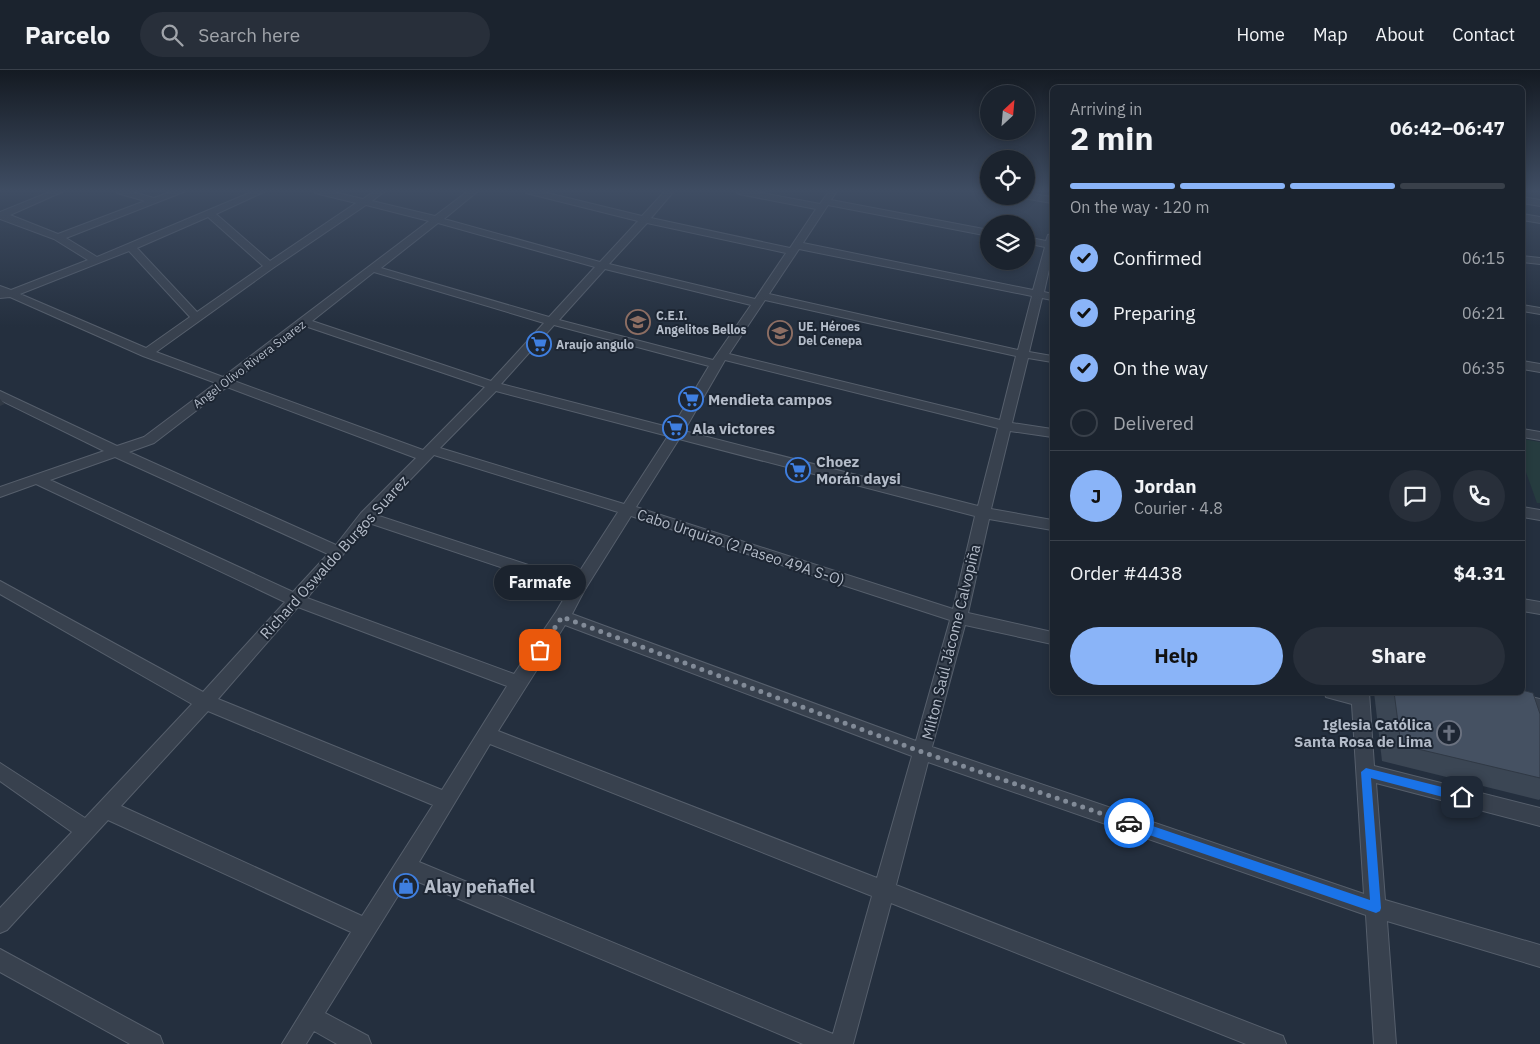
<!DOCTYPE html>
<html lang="en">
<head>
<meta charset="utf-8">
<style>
	body { margin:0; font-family:"IBM Plex Sans",sans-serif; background:#282f3a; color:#f1f3f6; height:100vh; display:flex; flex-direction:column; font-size:19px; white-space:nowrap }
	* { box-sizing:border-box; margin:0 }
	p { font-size:16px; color:#a0a4aa }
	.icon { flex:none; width:28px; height:28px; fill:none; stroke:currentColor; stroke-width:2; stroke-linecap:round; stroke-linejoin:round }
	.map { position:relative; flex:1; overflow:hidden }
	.drawer { position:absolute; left:1050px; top:15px; width:475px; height:610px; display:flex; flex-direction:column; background:#1b232e; border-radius:8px; box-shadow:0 2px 8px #0003,0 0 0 1px #39404a }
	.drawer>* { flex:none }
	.needle { width:32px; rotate:26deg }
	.fabs { position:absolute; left:980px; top:15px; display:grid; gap:10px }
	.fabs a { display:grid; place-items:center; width:55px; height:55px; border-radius:50%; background:#1b232e; box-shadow:0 2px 8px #0003,0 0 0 1px #39404a; font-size:25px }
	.pin { position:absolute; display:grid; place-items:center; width:42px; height:42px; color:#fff; margin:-21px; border-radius:10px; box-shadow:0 2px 8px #0006 }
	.courier { position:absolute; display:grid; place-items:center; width:50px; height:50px; margin:-25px; border:4px solid #1a73e8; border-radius:50%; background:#fff; color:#222; box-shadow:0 1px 6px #0007 }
	.bubble { position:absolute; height:35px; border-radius:18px; background:#1b232e; box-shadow:0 2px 8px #0003,0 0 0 1px #39404a; font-size:16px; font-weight:700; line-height:35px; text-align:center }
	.head em { font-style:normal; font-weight:700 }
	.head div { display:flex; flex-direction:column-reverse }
	.head { display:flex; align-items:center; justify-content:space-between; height:85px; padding:0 20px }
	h1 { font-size:32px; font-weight:700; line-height:38px }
	.bar { display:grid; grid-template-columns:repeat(4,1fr); gap:8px 5px; align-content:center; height:60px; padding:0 20px }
	.bar i { height:6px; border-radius:4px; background:#39404a }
	.bar .selected { background:#8ab4f8 }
	.bar p { grid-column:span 4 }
	.line { display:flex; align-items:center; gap:12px; padding:0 20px; border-top:1px solid #39404a }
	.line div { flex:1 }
	.round { display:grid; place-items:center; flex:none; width:52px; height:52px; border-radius:26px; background:#282f3a }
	ol { padding:0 20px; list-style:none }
	li { display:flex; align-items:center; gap:15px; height:55px }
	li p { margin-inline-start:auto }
	li .icon { padding:5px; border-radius:50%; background:#8ab4f8; color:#111; stroke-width:4 }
	li:last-child { color:#a0a4aa }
	li i { width:28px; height:28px; border:2px solid #39404a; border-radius:50% }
	.button { display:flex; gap:10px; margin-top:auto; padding:10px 20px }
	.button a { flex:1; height:58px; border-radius:30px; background:#8ab4f8; color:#111; font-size:20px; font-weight:700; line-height:58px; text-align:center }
	.button a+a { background:#282f3a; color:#f1f3f6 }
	header { display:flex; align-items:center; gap:30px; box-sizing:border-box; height:70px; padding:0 25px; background:#1b232e; border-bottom:1px solid #39404a }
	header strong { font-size:24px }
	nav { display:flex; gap:28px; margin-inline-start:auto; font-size:18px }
	.search { width:350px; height:45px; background:#282f3a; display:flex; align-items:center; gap:12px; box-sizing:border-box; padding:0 18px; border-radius:28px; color:#a0a4aa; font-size:19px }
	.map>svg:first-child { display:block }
	.green { fill:#263c3f }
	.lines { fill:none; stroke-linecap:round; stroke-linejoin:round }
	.street-casing { stroke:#565f6c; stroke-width:2 }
	.street { fill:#38414e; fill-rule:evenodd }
	.wall { fill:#3b4654 }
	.shaded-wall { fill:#303945 }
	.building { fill:#455162; stroke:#303945 }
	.route { fill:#1a73e8 }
	.done { stroke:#828b98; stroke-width:5; stroke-dasharray:0 9 }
	.labels { text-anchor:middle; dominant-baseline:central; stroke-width:4; stroke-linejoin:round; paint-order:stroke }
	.far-poi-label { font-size:12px; font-weight:bold; fill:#b4bcc9; stroke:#1d2633; text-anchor:start }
	.far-street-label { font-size:12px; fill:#b4bcc9; stroke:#1d2633 }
	.poi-label { font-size:15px; font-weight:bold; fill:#b4bcc9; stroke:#1d2633; text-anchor:start }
	.street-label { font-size:15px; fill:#b4bcc9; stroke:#1d2633 }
	.near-poi-label { font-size:18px; font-weight:bold; fill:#b4bcc9; stroke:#1d2633; text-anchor:start }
</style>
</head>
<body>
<header>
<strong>Parcelo</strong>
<div class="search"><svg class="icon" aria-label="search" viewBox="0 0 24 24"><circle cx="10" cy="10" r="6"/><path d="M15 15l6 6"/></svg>Search here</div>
<nav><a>Home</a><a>Map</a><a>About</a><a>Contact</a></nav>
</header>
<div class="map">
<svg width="1540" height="974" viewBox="0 0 1540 974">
	<rect width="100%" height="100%" fill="#242f3e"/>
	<path class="green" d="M1522,369L1540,372V433H1537L1523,394Z"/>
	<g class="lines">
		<defs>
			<g id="street">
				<path d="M52,121H64L10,145L58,164L145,131L117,123L116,121H129L154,128L173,121H186L66,168L97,187L254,121H266L216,144L270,191L356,133L315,123L314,121H329L363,129L375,121H385L372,131L435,146L468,121H478L444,149L600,192L638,151L526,123L525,121H539L642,146L665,121H674L651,148L790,178L816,139L739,124L735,121H752L820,134L829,121H837L831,130L989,160V166L828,135L803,173L1033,220L1045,177L1026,173V167L1046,171L1048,165L1052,164V186L1044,222L1052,224V230L1042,228L1029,282L1052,286V292L1028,288L1012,353L1052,359V367L1010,361L991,439L1052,450V460L989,449L968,543L1052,562V574L965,555L932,677L1364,824L1352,634L1326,627L1324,622H1369L1374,696L1540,738V756L1376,713L1385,830L1540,875V897L1387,851L1396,974H1374L1366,845L928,692L896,815L1275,963L1283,966L1286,974H1246L891,833L853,974H803L409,808L325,943L368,966L371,974H337L314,961L306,974H282L351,862L108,750L7,860L0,863V838L72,762L0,711V693L85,748L192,634L0,524V511L203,622L285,532L36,414L0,427V417L104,381L0,330V321L117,376L144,367L216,313L143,286L10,227L0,228V216L11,220L88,190L54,169L0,149V142ZM366,135L429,151L223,307L156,282L273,198ZM208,147L263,196L197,242L137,178ZM438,153L595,197L549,247L381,198ZM647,153L786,183L755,229L609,194ZM799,179L1032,226L1018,280L769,224ZM129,181L190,247L146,278L20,224ZM605,199L751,235L713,290L559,250ZM374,202L544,253L491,311L312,251ZM765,230L1016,286L1000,350L729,284ZM554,255L709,296L672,358L501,314ZM305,256L485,317L423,380L234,311ZM725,290L998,358L978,436L684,361ZM227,317L416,388L361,443L336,475L129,382L154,373ZM496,321L668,366L624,434L440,378ZM679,369L975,446L953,539L636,437ZM434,385L618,442L574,510L376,445ZM115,387L328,484L293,522L50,410ZM631,446L950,550L916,671L572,544L584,521ZM369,453L569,520L556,542L514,604L307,528ZM298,537L507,616L442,720L218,629ZM565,555L912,686L877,808L498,661ZM208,641L433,735L362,846L121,736ZM490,674L872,826L833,964L419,792Z"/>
				<path d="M1026,123L1052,127V133L1023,128L1021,126H1026Z"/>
				<path d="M1522,127L1540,130V136L1522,133Z"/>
				<path d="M1522,144L1540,147V153L1522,150Z"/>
				<path d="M1522,186L1540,188V194L1522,192Z"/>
				<path d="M1522,235L1540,238V244L1522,241Z"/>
				<path d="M1522,291L1540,294V302L1522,299Z"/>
				<path d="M1522,359L1540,362V370L1522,367Z"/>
				<path d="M1522,437L1540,440V450L1522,447Z"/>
				<path d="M1522,529L1540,532V544L1522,541Z"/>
				<path d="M1469,622H1510L1540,629V645L1477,629L1471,627Z"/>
				<path d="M0,879L160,966L163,974H130L0,902Z"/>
			</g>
		</defs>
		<use href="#street" class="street-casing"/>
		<use href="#street" class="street"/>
	</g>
	<path class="wall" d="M1374,622H1522L1540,644V729L1539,730L1382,691Z"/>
	<path class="shaded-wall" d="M0,329L5,334L0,336Z"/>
	<path class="building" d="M1522,620L1533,623L1540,644V708L1401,675L1394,622H1522Z"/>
	<linearGradient id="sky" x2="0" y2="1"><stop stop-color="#141a22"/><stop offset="0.47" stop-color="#3f4d63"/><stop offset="1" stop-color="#3f4d63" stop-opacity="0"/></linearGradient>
	<rect width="1540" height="257" fill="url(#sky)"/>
	<path class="route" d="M1366,698L1462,722L1468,727L1462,732L1371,708L1381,838L1380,841L1376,843L1129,758L1124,753L1129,748L1370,830L1361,702Z"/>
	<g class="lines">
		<path class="done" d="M540,580L562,547L922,682L1129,753"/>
	</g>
	<defs>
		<symbol id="school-ring" viewBox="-11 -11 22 22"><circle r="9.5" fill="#1d2633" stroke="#8d6e63" stroke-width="1.5"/><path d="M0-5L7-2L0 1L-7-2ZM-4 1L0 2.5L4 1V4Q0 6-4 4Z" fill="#8d6e63"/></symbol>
		<symbol id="supermarket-ring" viewBox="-11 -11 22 22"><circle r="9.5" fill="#1d2633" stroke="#3f7fe0" stroke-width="1.5"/><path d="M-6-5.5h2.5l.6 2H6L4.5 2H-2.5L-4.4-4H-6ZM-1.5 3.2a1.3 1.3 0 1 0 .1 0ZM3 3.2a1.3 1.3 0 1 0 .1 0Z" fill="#3f7fe0"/></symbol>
		<symbol id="church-ring" viewBox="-11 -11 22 22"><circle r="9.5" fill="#1d2633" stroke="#6b7280" stroke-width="1.5"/><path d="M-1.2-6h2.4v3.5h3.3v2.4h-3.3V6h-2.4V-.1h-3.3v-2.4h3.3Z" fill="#6b7280"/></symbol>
		<symbol id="shop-ring" viewBox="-11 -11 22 22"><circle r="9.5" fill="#1d2633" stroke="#3f7fe0" stroke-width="1.5"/><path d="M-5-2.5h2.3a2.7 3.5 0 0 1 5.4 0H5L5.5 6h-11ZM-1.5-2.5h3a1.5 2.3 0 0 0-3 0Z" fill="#3f7fe0"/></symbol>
	</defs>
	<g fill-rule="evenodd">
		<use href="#school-ring" x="624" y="238" width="28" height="28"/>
		<use href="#school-ring" x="766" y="249" width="28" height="28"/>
		<use href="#supermarket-ring" x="525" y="260" width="28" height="28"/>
		<use href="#supermarket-ring" x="677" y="315" width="28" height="28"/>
		<use href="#supermarket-ring" x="661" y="344" width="28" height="28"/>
		<use href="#supermarket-ring" x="784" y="386" width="28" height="28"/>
		<use href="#church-ring" x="1435" y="649" width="28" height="28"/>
		<use href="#shop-ring" x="392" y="802" width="28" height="28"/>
	</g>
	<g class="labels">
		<g class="far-poi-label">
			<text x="656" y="245">C.E.I.<tspan x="656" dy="14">Angelitos Bellos</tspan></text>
			<text x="798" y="256">UE. Héroes<tspan x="798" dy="14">Del Cenepa</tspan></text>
			<text x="556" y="274">Araujo angulo</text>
		</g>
		<g class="far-street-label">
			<text transform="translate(249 294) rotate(-37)">Angel Olivo Rivera Suarez</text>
		</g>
		<g class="poi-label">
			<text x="708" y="329">Mendieta campos</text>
			<text x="692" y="358">Ala victores</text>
			<text x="816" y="391">Choez<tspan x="816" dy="17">Morán daysi</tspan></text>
			<text x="1432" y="654" text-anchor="end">Iglesia Católica<tspan x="1432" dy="17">Santa Rosa de Lima</tspan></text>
		</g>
		<g class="street-label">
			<text transform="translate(741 477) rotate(18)">Cabo Urquizo (2 Paseo 49A S-O)</text>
			<text transform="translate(334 487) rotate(-48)">Richard Oswaldo Burgos Suarez</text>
			<text transform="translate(951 572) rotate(-76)">Milton Saúl Jácome Calvopiña</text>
		</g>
		<g class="near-poi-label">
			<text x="424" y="816">Alay peñafiel</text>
		</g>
	</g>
</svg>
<div class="fabs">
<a><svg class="needle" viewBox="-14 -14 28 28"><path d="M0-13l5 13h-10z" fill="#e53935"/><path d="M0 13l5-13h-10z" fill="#a0a4aa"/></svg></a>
<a><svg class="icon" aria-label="locate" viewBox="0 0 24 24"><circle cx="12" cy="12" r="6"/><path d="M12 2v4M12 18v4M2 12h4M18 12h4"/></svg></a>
<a><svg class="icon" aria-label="layers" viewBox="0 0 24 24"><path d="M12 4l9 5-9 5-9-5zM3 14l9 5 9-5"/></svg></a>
</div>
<div class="pin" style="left:540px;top:580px;background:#ea580c"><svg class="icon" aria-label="bag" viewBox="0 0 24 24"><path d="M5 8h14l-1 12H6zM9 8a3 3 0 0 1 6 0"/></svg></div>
<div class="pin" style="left:1462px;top:727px;background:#1f2937"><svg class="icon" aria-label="home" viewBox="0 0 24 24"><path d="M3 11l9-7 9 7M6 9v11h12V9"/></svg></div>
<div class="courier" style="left:1129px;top:753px"><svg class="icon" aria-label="car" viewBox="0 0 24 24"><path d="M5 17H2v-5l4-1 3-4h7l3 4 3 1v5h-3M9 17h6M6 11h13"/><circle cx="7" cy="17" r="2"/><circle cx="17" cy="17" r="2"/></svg></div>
<div class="bubble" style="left:494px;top:495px;width:92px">Farmafe</div>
<section class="drawer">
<div class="head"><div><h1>2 min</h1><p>Arriving in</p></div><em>06:42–06:47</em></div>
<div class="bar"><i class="selected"></i><i class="selected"></i><i class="selected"></i><i></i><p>On the way · 120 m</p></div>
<ol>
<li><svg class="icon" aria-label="check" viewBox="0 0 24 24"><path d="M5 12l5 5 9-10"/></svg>Confirmed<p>06:15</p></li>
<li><svg class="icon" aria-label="check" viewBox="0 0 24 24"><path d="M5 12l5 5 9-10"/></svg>Preparing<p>06:21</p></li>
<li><svg class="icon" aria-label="check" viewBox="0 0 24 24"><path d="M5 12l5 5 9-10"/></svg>On the way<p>06:35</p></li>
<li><i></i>Delivered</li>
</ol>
<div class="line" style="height:90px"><b class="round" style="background:#8ab4f8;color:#111">J</b><div><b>Jordan</b><p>Courier · 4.8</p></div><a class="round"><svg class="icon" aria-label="chat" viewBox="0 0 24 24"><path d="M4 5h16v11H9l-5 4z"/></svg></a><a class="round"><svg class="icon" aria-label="phone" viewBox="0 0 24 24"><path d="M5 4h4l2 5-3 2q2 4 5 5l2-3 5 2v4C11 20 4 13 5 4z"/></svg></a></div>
<div class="line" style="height:65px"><div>Order #4438</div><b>$4.31</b></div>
<div class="button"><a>Help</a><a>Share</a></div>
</section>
</div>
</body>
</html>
